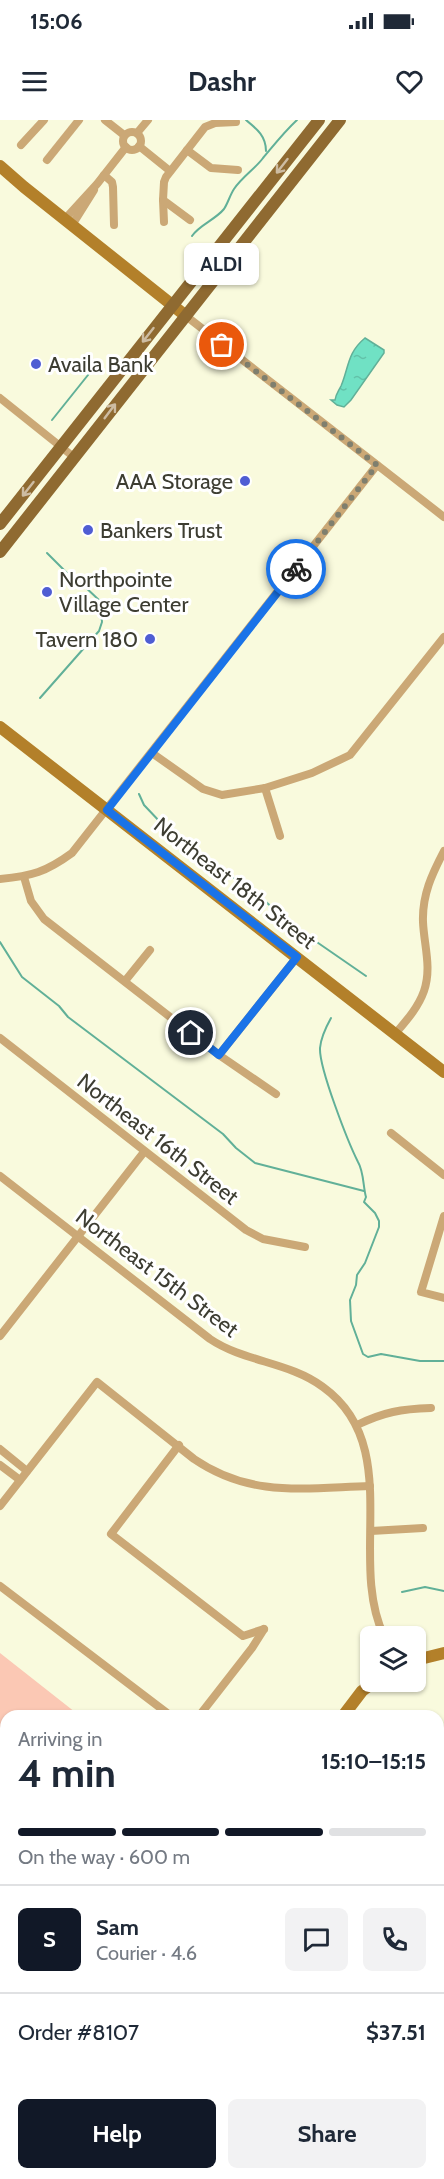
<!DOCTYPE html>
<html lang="en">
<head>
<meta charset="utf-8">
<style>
	body { margin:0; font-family:Cabin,sans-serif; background:#f2f2f3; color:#1f2937; height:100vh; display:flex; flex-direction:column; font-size:22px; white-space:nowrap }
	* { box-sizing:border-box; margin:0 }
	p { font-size:20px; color:#747a83 }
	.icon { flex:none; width:33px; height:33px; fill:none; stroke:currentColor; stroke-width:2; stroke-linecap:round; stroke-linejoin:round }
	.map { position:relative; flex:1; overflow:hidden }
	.drawer { position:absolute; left:0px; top:1590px; width:444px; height:470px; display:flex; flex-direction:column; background:#fff; border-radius:18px 18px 0 0; box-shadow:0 2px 4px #0004 }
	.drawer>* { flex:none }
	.controls { position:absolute; left:360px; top:1506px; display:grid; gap:12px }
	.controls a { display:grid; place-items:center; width:66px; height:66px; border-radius:9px; background:#fff; box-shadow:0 2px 4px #0004; font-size:30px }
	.pin { position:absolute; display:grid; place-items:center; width:51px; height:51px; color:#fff; margin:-26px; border:3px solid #fff; border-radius:50%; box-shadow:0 2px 6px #0007 }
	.courier { position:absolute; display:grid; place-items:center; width:60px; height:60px; margin:-30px; border:4px solid #1a73e8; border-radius:50%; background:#fff; color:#222; box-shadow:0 2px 8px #0007 }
	.bubble { position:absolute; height:42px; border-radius:9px; background:#fff; box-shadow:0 2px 4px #0004; font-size:20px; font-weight:700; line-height:42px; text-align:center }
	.summary em { font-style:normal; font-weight:700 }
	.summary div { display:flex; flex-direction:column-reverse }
	.summary { display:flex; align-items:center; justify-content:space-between; height:102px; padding:0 18px }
	h1 { font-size:39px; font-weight:700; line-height:45px }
	.bar { display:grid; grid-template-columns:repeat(4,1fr); gap:9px 6px; align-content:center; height:72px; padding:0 18px }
	.bar i { height:8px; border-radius:4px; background:#e0e1e3 }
	.bar .selected { background:#111827 }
	.bar p { grid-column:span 4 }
	.line { display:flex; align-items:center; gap:15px; padding:0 18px; border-top:2px solid #e0e1e3 }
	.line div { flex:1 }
	.round { display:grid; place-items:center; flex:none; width:63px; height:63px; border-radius:9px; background:#f2f2f3 }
	.action { display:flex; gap:12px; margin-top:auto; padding:12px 18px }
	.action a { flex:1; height:69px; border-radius:9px; background:#111827; color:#fff; font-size:24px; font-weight:700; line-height:69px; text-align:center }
	.action a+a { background:#f2f2f3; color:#1f2937 }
	.status { display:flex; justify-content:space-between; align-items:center; height:42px; padding:0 30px; background:#fff; direction:ltr }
	.status svg { height:16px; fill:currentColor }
	header { display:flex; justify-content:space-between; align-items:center; height:78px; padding:0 18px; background:#fff; font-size:27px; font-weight:700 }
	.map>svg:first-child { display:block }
	.park { fill:#fbc8b4 }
	.water { fill:url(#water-ripples); stroke:#61b098; stroke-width:1.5 }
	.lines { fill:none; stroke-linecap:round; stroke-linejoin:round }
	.stream { stroke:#61b098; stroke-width:2 }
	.street { stroke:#cba876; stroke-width:8 }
	.secondary { stroke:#b3802a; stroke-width:12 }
	.primary { stroke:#8f6a31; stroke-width:12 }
	.oneway { stroke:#cdbca2 }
	.done { stroke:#7f7f6e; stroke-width:6; stroke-dasharray:0 10.8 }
	.route { stroke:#1a73e8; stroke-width:8 }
	.poi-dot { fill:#4f5dd3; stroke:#fff; stroke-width:2 }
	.labels { text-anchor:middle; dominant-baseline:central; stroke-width:6; stroke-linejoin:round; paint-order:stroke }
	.poi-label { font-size:22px; fill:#3d3d32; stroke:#fff; text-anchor:start }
	.street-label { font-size:22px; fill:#3d3d32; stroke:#fff }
</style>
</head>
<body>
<div class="status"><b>15:06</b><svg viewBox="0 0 49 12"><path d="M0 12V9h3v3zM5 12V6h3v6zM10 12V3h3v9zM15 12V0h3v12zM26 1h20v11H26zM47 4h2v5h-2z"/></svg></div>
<header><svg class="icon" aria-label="menu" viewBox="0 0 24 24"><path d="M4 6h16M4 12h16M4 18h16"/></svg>Dashr<svg class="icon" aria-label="heart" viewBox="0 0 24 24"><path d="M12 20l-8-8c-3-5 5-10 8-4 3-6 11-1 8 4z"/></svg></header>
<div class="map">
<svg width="444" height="2059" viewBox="0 0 444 2059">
	<defs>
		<pattern id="water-ripples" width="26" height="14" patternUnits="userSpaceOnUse" patternTransform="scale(1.5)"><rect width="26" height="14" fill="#70e1c4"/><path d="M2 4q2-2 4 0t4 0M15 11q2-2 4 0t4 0" fill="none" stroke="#62c2a9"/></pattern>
	</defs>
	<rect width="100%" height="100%" fill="#f9fadd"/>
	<path class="park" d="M0,1533L80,1596H6V1809L0,1804Z"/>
	<path class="water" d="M365,218L384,230V233L351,280L344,287L337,285L331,280H335C336,274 338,272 341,266C349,247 347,233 365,218Z"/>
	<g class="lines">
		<g class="stream">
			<path d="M246,0C257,9 266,16 266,31"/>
			<path d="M192,116C199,105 215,100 224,89C228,83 230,75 234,69C243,56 255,49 263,38C274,25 284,12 297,0"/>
			<path d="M52,300L96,245"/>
			<path d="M40,578L99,511L102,502L100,481L82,464L73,459L47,433"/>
			<path d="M139,674L144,685L162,704L266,782L295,807L366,856"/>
			<path d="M0,822L22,857L59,886L68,897L223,1014L236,1028L255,1043L364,1071"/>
			<path d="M331,898C326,907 321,917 320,928C319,948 348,1022 358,1042C364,1052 363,1067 366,1077L364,1082L375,1093L379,1101V1107L365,1143L357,1155L356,1165L350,1180L351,1201L363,1234L368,1237L381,1234L420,1241H444"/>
			<path d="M402,1472L425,1467L444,1471"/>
		</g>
		<g class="street">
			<path d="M105,0L124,15"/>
			<circle cx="132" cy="21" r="9"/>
			<path d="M137,13L148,0"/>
			<path d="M21,25L44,0"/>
			<path d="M139,26L170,51"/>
			<path d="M187,30L211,48L238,50"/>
			<path d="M47,40L79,0"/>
			<path d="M104,55L112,62L113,67L114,105"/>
			<path d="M163,80L164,102"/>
			<path d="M65,99L97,64L126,27"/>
			<path d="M190,100L163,80L164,62L166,57L205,7L215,3L236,2"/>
			<path d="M72,105L94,70"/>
			<path d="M186,196L444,397"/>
			<path d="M0,278L75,338"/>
			<path d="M152,633L203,669L222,675L265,668L312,653L350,635L444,517"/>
			<path d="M265,668L280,716"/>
			<path d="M24,757L31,781L44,799L219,935L276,974"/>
			<path d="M0,759C32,756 46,752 72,733L377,345"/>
			<path d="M125,861L150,830"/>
			<path d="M395,914C406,901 418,888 424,871C432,848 424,825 423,802C422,775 432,754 444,731"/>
			<path d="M0,918L246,1110L263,1119L305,1127"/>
			<path d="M219,935L297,837"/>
			<path d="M391,1013L444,1055"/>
			<path d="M0,1056L210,1219C244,1242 290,1242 323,1267C405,1326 347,1439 384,1516"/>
			<path d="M444,1096L421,1172L444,1178"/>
			<path d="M0,1216L144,1032"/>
			<path d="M357,1305C384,1292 401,1289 431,1288"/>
			<path d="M179,1325L111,1414L243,1516L264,1509"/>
			<path d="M0,1329L27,1351"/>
			<path d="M0,1345L20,1360"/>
			<path d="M0,1386L97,1262L194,1339C251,1378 304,1368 370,1366"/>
			<path d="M371,1411L423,1408"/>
			<path d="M0,1466L171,1596"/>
			<path d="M199,1596L252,1528L264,1509"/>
			<path d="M438,1653H444"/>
			<path d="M438,1785L444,1776"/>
			<path d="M0,1852L6,1844"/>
			<path d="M438,1876L444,1880"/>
			<path d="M438,1890L444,1895"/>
			<path d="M58,2054L65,2059"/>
			<path d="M230,2054L237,2059"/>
		</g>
		<g class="secondary">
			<path d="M0,46L24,67L186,196"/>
			<path d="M0,607L444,952"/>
			<path d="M416,1540L444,1533"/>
			<path d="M343,1596L362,1571L374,1562"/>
			<path d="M0,1875L6,1880"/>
			<path d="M0,2027L6,2019"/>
		</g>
		<g class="primary">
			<path d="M0,404L319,0"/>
			<path d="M0,432L340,0"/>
		</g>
	</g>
	<defs><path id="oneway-shaft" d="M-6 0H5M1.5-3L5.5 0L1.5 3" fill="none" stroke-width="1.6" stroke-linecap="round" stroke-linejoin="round" transform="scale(1.5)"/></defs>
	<g class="oneway">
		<use href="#oneway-shaft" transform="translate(282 46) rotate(128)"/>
		<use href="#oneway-shaft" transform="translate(148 215) rotate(128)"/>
		<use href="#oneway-shaft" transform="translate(110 291) rotate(-53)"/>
		<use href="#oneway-shaft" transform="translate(28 369) rotate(128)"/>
	</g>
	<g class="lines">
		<path class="done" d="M222,225L377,345L296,449"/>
		<path class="route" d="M191,913L219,935L297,837L107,690L296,449"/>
	</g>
	<g class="poi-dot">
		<circle cx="36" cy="244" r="6"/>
		<circle cx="245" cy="361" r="6"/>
		<circle cx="88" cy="410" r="6"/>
		<circle cx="47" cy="472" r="6"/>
		<circle cx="150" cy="519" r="6"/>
	</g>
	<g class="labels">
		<g class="poi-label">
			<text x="48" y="244">Availa Bank</text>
			<text x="233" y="361" text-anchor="end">AAA Storage</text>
			<text x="100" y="410">Bankers Trust</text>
			<text x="59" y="459">Northpointe<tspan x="59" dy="25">Village Center</tspan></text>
			<text x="138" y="519" text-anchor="end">Tavern 180</text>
		</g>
		<g class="street-label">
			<text transform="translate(235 763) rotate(38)">Northeast 18th Street</text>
			<text transform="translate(158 1019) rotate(38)">Northeast 16th Street</text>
			<text transform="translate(157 1153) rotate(37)">Northeast 15th Street</text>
		</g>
	</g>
</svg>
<div class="controls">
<a><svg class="icon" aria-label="layers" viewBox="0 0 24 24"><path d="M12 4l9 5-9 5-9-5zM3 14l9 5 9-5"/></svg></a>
</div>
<div class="pin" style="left:222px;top:225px;background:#ea580c"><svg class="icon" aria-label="bag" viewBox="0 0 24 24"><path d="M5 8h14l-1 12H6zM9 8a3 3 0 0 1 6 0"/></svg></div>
<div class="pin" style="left:191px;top:913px;background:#1f2937"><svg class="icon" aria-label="home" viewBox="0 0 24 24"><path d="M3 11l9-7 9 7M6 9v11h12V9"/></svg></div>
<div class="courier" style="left:296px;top:449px"><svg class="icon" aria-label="bike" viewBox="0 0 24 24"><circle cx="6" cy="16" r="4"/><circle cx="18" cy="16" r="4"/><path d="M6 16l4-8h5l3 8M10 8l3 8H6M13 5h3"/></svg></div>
<div class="bubble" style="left:184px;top:123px;width:75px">ALDI</div>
<section class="drawer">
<div class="summary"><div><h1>4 min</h1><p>Arriving in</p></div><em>15:10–15:15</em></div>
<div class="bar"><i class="selected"></i><i class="selected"></i><i class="selected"></i><i></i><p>On the way · 600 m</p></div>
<div class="line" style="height:108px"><b class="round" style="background:#111827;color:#fff">S</b><div><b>Sam</b><p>Courier · 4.6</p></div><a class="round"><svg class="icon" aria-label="chat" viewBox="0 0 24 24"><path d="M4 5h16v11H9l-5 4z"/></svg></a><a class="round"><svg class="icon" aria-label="phone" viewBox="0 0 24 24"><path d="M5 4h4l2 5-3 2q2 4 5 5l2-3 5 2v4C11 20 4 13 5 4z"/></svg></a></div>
<div class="line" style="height:78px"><div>Order #8107</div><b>$37.51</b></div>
<div class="action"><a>Help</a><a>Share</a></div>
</section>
</div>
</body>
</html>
